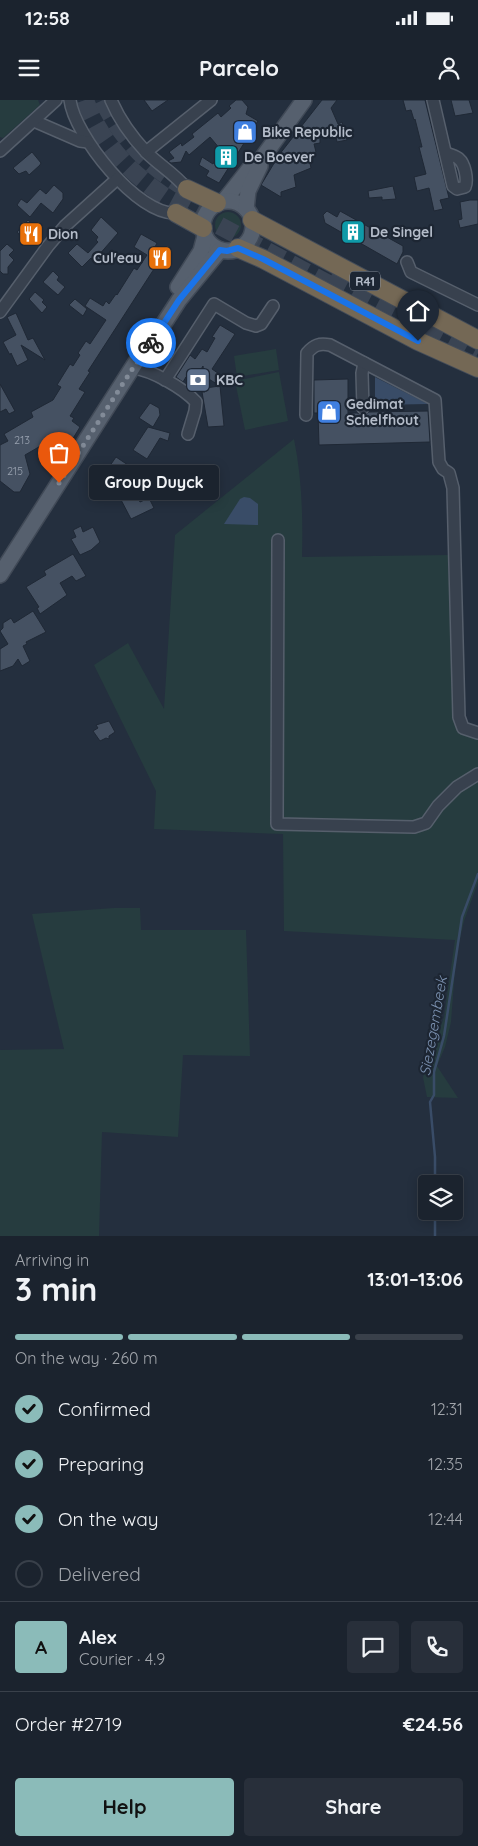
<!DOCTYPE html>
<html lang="en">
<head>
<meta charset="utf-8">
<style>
	body { margin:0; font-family:Quicksand,sans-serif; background:#282f3a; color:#f1f3f6; height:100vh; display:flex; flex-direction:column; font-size:19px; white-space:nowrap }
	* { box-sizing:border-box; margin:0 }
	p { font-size:16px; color:#a0a4aa }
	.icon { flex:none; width:28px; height:28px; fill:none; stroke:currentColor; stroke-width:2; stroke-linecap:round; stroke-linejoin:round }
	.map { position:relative; height:1136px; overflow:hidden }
	.side { display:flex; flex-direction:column; background:#1b232e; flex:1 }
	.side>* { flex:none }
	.fabs { position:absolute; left:418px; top:1075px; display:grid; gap:10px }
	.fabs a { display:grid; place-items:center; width:45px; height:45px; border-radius:5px; background:#1b232e; box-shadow:0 2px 12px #0003,0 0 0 1px #39404a; font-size:25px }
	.pin { position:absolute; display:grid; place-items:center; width:42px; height:42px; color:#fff; margin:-51px -21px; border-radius:50% 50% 50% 0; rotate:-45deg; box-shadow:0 0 5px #0007 }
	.pin .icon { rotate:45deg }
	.courier { position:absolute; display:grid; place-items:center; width:50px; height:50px; margin:-25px; border:4px solid #1a73e8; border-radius:50%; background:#fff; color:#222; box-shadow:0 1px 6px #0007 }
	.bubble { position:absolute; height:35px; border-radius:5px; background:#1b232e; box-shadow:0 2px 12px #0003,0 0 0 1px #39404a; font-size:16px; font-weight:800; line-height:35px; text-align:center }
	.headline em { font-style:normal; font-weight:800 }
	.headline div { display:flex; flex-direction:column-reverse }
	.headline { display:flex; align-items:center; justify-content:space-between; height:85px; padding:0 15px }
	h1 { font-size:32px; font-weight:800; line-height:38px }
	.bar { display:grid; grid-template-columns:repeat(4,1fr); gap:8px 5px; align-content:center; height:60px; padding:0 15px }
	.bar i { height:6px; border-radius:4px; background:#39404a }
	.bar .selected { background:#8bbbb9 }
	.bar p { grid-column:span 4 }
	.line { display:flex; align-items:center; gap:12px; padding:0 15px; border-top:1px solid #39404a }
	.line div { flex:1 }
	.round { display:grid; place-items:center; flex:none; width:52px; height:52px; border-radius:5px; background:#282f3a }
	ol { padding:0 15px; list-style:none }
	li { display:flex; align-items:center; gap:15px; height:55px }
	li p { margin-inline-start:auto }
	li .icon { padding:5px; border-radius:50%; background:#8bbbb9; color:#111; stroke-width:4 }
	li:last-child { color:#a0a4aa }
	li i { width:28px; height:28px; border:2px solid #39404a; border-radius:50% }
	.action { display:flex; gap:10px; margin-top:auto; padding:10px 15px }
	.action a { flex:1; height:58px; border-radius:5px; background:#8bbbb9; color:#111; font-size:20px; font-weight:800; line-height:58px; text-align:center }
	.action a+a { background:#282f3a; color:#f1f3f6 }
	.status { display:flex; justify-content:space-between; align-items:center; height:35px; padding:0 25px; background:#1b232e; direction:ltr }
	.status svg { height:14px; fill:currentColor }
	header { display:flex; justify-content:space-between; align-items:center; height:65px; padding:0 15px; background:#1b232e; font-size:22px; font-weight:800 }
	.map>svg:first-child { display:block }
	.green { fill:#263c3f }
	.water { fill:#394c67 }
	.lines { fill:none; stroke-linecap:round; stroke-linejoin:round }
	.stream { stroke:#394c67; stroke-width:2.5 }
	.building { fill:#455162; stroke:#1f2835 }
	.highway-tunnel { stroke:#3a4453; stroke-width:18; stroke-dasharray:18 9; stroke-linecap:butt }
	.minor-casing { stroke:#565f6c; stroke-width:14 }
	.major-casing { stroke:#414a57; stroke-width:18 }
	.highway-casing { stroke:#434c59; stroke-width:20 }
	.minor { stroke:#38414e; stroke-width:11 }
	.major { stroke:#56606e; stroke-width:15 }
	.highway { stroke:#746855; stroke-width:18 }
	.done { stroke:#828b98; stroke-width:5; stroke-dasharray:0 9 }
	.route { stroke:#1a73e8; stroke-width:6 }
	.labels { text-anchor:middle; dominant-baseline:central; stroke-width:4.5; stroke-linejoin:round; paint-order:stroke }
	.number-label { font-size:11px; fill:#98a1af }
	.shield { fill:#1d2633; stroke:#878f9c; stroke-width:1 }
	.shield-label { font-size:12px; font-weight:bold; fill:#b4bcc9 }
	.poi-label { font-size:14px; font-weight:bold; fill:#b4bcc9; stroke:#1d2633; text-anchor:start }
	.water-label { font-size:15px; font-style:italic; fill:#7c92b1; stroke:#1d2633 }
</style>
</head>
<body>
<div class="status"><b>12:58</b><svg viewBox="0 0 49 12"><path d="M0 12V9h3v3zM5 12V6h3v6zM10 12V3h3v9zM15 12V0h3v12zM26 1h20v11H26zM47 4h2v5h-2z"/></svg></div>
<header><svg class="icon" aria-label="menu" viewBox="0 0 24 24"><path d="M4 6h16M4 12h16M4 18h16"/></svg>Parcelo<svg class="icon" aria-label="person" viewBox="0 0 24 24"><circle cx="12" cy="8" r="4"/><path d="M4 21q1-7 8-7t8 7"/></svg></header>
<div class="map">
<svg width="478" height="1136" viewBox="0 0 478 1136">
	<rect width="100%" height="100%" fill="#242f3e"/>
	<g class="green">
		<path d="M0,0H38L40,5L3,38L0,37Z"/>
		<circle cx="228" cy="125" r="13"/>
		<path d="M276,249L279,270L237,277L234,256Z"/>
		<path d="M279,272L288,321L245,330L235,281Z"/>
		<path d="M294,339C302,378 303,417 302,457L448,455L455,618L478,637V782L464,821L456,856L451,922L445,947L437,966L458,998L427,997L423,977L444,917L455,840L284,831L283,734L154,729L156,691L94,565L128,543L164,609L175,435Z"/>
		<path d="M114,808H140L141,830H246L250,956L183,955L178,1037L102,1032L99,1136H0V950L64,949L32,814Z"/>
	</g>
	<g class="water">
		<path d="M375,277L428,304L375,305Z"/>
		<path d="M244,397L250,398L258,404V425L224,424L240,399Z"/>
	</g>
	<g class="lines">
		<g class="stream">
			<path d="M435,1084V1057L430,1002L434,995V972L444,936L462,817L478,774"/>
			<path d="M435,1136V1111"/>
		</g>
	</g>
	<g class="building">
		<path d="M144,0H168L152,11Z"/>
		<path d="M236,0H242L248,7L246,14L258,21L219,83L206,76L209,71L199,65L202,57L213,64L221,50L210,37L189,55L186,51L181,62L171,63L168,61L174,58L169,52L181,43L182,46L194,37L192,34L218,13L221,17L231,8L229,6Z"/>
		<path d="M322,0H337L331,8L338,24L342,22L347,40L337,42L335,33L320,36V43L314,44L316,52L312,53V57L309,58L311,68L294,75L296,87L281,92V97L261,85L279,55Z"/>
		<path d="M403,0H425L449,98L440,100L443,109L434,111L429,88L417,91L414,77L426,74L419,47H422L415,19L414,20L411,10L406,11Z"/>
		<path d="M451,0H469L473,13L455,16Z"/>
		<path d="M32,52L41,63L40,65L29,75L26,71L19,74L13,68Z"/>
		<path d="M54,85L63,93V99L53,113L41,103L30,117L17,105L21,99L27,103L40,89L46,94Z"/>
		<path d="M393,86L396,99L382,100V97L369,98L368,91Z"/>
		<path d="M470,100H478V124L460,128L458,120L462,119L460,102Z"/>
		<path d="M327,111L337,117L340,111L403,146V152L397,164L325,123L323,115Z"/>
		<path d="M101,117L118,133L98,156L102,159L98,164L91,158L82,167L68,153L77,144L88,153L98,142L96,140L98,137L91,130Z"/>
		<path d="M28,120L39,130L27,143L17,132Z"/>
		<path d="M141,134L157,143L154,149L163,155L88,271L90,272L79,289L85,292L70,316L74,318L72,321L80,327L61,358L44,344L25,355L30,374L20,392H14L0,381V345L8,341L4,334L33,317L31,312L53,300L61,287L57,285L70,264L73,266L80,255L78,253L86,241L90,244L106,220L85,206L90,198L103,206L106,201L109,204L116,194L117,195L134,168L137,170L147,155L134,147Z"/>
		<path d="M7,144L14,150L9,155L14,160L8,167V174H3L0,171V151Z"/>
		<path d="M53,171L59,177L57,180L65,187L58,195L43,182Z"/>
		<path d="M35,192L44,200L42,202L47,207L42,213L29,199Z"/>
		<path d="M75,199L87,209L83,216L69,205Z"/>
		<path d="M16,213L28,240L33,238L45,260L21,245L28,260L17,266L11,253L10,255L3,242L16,235L7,217Z"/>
		<path d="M220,225L235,234L212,269L225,278L220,286L204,276L203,266L193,282L186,277L183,282L176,277L190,255L195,259L202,249L207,252L215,238L212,237Z"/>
		<path d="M348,279V313H357L364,315L369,312L428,311L430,342L319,345L318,313H314V280Z"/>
		<path d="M0,284L15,311L9,314L6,309L0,312Z"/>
		<path d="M220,286L224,326L208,327L202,292H205V288Z"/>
		<path d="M150,303L159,308L160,315L153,327L139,318Z"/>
		<path d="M148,327L170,333L168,341L160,338L147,359L133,350Z"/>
		<path d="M116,357L131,367L125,376L123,375L120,379L107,370Z"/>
		<path d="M133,389L140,402L149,398L154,408L131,419L119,396Z"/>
		<path d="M81,426L83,432L93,427L100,442L91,450L80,455L71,439L76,437L73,430Z"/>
		<path d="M73,454L86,476L76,481L72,476L60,483L67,495L40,514L37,508L39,507L26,487L46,475L44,471Z"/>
		<path d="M33,511L46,532L26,542L27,544L23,546L30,561L22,566L18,559L13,566L0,571V549L8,544L0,531L3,528V523L11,518L14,523Z"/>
		<path d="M109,621L115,632L109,636V639L106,638L100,641L93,631L98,628L96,625Z"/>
	</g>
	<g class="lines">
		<g class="highway-tunnel">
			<path d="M85,0C100,41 129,72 164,96L340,190"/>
			<path d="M103,0C121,39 150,67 187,89"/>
			<path d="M331,176L478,253"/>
		</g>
		<defs>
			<g id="minor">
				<path d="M70,0C74,35 138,116 176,113"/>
				<path d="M111,0C119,19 132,37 146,52C159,65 175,74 187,89"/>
				<path d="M433,0L453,86L457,89L465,87C468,80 465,64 459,59C456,56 450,55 447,53"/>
				<path d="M34,21L80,41L88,42"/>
				<path d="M0,51L56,0"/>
				<path d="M146,52L211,0"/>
				<path d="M407,162L411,172L478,205"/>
				<path d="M0,212L48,146L65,126L117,79"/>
				<path d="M133,268C152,270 183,288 196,302L195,311L188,334"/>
				<path d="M165,280L214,204L246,223L256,226L261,224L273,206"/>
				<path d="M363,308L362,273L364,263"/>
				<path d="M306,315L307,253C314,245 319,243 330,245L435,300L439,362L443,369L449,373L453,388L459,617L463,628L478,633"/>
				<path d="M278,440L277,724L414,727L426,723L438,706L457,687L478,674"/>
			</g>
			<g id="major">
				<path d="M224,101L254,63"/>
				<circle cx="228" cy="126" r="25"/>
				<path d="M246,109L248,91L260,66V61L304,0"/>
				<path d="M178,187L201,151L205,136"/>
				<path d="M0,475L136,262L148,248L179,200L220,150"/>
			</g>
			<g id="highway">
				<path d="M187,89L217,103"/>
				<path d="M176,113L203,128"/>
				<path d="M252,120L478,240"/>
				<path d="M238,148L263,159L418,241L478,268"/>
			</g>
		</defs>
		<use href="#minor" class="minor-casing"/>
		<use href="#major" class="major-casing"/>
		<use href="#highway" class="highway-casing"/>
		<use href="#minor" class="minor"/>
		<use href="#major" class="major"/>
		<use href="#highway" class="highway"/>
	</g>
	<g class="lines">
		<path class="done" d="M59,383L133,268L151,243"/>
		<path class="route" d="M151,243L179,200L220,150L227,151L238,148L263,159L418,241"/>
	</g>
	<defs>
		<symbol id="shop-square" viewBox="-11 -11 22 22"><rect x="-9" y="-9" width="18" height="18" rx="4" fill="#3f7fe0" stroke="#1d2633"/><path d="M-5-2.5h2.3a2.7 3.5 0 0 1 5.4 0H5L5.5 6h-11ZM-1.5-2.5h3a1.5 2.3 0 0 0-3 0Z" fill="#fff"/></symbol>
		<symbol id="building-square" viewBox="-11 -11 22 22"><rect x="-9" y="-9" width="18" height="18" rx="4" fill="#0f9aa8" stroke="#1d2633"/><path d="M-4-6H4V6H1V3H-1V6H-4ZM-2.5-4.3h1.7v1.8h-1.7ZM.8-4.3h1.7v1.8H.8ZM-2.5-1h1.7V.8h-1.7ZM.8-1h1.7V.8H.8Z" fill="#fff"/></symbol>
		<symbol id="restaurant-square" viewBox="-11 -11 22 22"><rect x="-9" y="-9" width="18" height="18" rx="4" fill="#e8710a" stroke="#1d2633"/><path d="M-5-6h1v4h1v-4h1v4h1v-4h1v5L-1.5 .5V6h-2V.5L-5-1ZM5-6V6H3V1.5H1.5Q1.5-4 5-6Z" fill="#fff"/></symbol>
		<symbol id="bank-square" viewBox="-11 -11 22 22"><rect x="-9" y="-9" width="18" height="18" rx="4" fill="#5c6f8a" stroke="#1d2633"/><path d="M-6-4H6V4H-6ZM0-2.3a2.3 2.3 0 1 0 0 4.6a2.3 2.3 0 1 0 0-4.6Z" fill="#fff"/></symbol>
	</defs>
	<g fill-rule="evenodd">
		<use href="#shop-square" x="231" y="18" width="28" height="28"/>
		<use href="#building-square" x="212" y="43" width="28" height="28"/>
		<use href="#building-square" x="339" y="118" width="28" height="28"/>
		<use href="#restaurant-square" x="17" y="120" width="28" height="28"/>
		<use href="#restaurant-square" x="146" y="144" width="28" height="28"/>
		<use href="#bank-square" x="184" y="266" width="28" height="28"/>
		<use href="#shop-square" x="315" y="298" width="28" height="28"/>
	</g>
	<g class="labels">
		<g class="number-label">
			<text x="22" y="340">213</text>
			<text x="15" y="371">215</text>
		</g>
		<rect class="shield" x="350" y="171.5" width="30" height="19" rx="4"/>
		<g class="shield-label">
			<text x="365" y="181">R41</text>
		</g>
		<g class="poi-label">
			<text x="262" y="32">Bike Republic</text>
			<text x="244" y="57">De Boever</text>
			<text x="370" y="132">De Singel</text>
			<text x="48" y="134">Dion</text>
			<text x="142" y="158" text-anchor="end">Cul'eau</text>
			<text x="216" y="280">KBC</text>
			<text x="346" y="304">Gedimat<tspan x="346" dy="16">Schelfhout</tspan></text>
		</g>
		<g class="water-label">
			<text transform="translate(433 926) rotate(-80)">Siezegembeek</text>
		</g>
	</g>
</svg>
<div class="fabs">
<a><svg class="icon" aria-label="layers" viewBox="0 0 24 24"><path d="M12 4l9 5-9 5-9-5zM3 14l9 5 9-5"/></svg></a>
</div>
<div class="pin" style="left:59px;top:383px;background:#ea580c"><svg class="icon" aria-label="bag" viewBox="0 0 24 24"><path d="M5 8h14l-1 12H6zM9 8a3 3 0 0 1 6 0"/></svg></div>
<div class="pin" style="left:418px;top:241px;background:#1f2937"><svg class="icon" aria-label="home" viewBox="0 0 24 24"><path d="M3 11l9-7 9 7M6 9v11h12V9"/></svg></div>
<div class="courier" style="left:151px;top:243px"><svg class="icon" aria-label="bike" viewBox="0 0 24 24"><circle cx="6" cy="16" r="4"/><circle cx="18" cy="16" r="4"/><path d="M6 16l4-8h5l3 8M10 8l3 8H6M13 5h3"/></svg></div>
<div class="bubble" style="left:89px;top:365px;width:130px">Group Duyck</div>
</div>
<section class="side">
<div class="headline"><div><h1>3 min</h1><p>Arriving in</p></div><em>13:01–13:06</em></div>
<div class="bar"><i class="selected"></i><i class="selected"></i><i class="selected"></i><i></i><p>On the way · 260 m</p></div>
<ol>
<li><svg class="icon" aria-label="check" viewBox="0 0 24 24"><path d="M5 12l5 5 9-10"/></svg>Confirmed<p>12:31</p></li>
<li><svg class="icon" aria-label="check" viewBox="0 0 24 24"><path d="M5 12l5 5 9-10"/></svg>Preparing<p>12:35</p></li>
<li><svg class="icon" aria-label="check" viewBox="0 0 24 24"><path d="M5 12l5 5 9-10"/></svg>On the way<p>12:44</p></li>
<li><i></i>Delivered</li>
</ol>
<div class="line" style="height:90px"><b class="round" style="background:#8bbbb9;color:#111">A</b><div><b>Alex</b><p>Courier · 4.9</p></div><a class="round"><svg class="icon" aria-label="chat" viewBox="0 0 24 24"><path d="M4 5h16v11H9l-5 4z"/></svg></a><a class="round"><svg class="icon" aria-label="phone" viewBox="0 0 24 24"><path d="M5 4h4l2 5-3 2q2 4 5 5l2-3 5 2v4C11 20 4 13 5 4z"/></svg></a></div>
<div class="line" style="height:65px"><div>Order #2719</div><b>€24.56</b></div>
<div class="action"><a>Help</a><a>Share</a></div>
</section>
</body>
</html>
